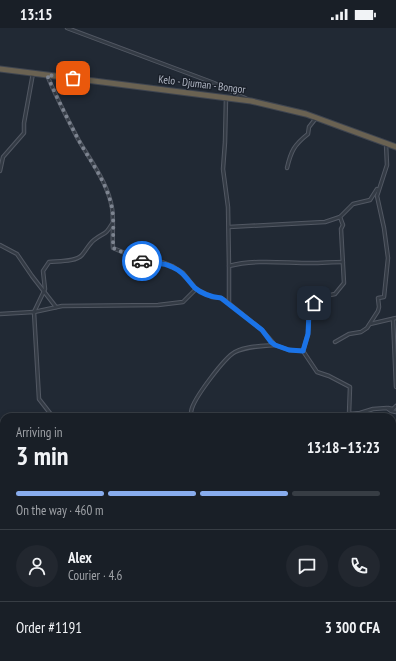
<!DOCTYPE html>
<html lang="en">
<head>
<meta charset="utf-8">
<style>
	body { margin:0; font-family:"PT Sans Narrow",sans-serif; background:#22272f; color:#f1f3f6; height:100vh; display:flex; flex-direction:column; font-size:15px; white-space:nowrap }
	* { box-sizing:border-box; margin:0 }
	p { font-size:13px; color:#9fa2a7 }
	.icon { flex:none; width:22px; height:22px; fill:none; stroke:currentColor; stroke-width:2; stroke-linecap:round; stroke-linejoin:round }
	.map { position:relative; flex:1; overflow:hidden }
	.panel { position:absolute; left:0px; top:385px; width:396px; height:248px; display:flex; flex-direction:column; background:#191f27; border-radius:12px 12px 0 0; box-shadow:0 2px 6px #0003,0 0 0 1px #373d44 }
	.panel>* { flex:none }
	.pin { position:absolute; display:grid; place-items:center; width:34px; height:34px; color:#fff; margin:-17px; border-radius:8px; box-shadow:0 2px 6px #0006 }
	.courier { position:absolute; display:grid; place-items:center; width:40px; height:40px; margin:-20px; border:3px solid #1a73e8; border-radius:50%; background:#fff; color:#222; box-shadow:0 1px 5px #0007 }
	.head em { font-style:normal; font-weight:700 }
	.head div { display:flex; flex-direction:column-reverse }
	.head { display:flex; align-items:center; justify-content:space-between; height:68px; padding:0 16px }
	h1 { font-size:26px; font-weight:700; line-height:30px }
	.bar { display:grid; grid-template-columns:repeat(4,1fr); gap:6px 4px; align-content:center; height:48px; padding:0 16px }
	.bar i { height:5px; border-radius:3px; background:#373d44 }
	.bar .selected { background:#88aced }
	.bar p { grid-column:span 4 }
	.line { display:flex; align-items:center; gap:10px; padding:0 16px; border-top:1px solid #373d44 }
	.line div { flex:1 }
	.round { display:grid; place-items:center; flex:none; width:42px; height:42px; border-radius:21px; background:#22272f }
	.status { display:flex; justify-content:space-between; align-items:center; height:28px; padding:0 20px; background:#191f27; direction:ltr }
	.status svg { height:11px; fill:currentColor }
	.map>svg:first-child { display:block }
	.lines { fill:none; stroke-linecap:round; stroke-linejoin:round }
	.street-casing { stroke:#525863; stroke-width:4.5 }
	.highway-casing { stroke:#3f4550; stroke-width:7 }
	.street { stroke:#343b45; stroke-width:2.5 }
	.highway { stroke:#6a6252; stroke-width:5 }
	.done { stroke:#7d8490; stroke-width:4; stroke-dasharray:0 7.2 }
	.route { stroke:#1a73e8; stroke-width:5 }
	.labels { text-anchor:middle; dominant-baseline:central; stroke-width:3; stroke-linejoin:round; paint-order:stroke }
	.street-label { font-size:11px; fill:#afb5c2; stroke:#1a202a }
</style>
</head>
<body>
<div class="status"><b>13:15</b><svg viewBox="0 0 49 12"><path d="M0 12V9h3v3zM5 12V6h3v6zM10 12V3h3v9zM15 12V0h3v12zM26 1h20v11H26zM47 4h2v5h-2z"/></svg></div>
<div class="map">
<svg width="396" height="633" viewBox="0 0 396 633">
	<rect width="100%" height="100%" fill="#212934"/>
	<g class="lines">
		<defs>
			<g id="street">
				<path d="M67,0L214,55L247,71"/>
				<path d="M47,47C56,69 67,90 78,111C90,132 108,155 112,180C114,191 112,208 113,220L146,234H162L172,238L183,245L196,261L212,269L221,270L226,273L262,302L275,317L289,322L303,323L317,344L329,348L350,359L349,386L360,385L373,381L387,380L391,383L396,384"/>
				<path d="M226,70L225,114L223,141L228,179L229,238"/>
				<path d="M287,140C291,123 294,117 308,106L309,99L316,90"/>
				<path d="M0,143L3,129L24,105V95L33,45"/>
				<path d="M229,199L325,194L340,189"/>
				<path d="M0,217L17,226L32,248L56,279"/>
				<path d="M229,276V238C256,231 284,235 311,235C322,235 332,234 343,234"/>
				<path d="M34,284L62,278L158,277L183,274L196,261"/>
				<path d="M34,284L45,261L43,243L49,234C58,233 76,234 82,227C87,221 89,216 94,212C104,204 105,208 112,196"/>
				<path d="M0,286L34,284L39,371L53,389"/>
				<path d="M393,291L396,359"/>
				<path d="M370,296L396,290"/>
				<path d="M335,314L349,306L361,304L367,300L378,283L379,279L378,270L384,269L388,230L384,200L377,168L387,137L386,116"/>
				<path d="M303,323L308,306L309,285L315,272L321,269L335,266L344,255L341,201L343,197L340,189L353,176L370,172L377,161"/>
				<path d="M388,380L393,381L396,378"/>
				<path d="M190,389C191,386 191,383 192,380C196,368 224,330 235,324C247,318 262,318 275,317"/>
				<path d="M392,426H396"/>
				<path d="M0,474H4"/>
				<path d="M392,511L396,510"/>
				<path d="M0,560H4"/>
				<path d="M163,629V633"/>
				<path d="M184,629L189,633"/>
				<path d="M245,633V629"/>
			</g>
			<path id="highway" d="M0,41L251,73L306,86L396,119"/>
		</defs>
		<use href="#street" class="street-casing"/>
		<use href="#highway" class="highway-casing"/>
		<use href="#street" class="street"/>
		<use href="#highway" class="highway"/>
	</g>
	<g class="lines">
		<path class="done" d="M73,50L47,47C56,68 67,90 78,111C90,133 107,154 112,180C114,191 113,208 113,220L142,233"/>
		<path class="route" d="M142,233C152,237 162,233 172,239C184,244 187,252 195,260C202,266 212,269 221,270L262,302L271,314L275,317L289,322L303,323L308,306L309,285L314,275"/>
	</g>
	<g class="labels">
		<g class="street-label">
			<text transform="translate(202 56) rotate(7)">Kelo - Djuman - Bongor</text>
		</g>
	</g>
</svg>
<div class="pin" style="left:73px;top:50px;background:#ea580c"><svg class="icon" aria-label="bag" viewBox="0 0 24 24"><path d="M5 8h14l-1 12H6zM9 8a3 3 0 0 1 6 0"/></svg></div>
<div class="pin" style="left:314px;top:275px;background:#1f2937"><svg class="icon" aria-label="home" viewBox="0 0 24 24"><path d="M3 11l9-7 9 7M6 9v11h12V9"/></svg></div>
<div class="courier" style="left:142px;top:233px"><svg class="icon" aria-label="car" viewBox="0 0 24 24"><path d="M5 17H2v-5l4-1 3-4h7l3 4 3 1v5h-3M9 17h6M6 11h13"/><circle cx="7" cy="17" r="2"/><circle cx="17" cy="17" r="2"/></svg></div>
<section class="panel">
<div class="head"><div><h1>3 min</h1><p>Arriving in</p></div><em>13:18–13:23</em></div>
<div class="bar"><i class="selected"></i><i class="selected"></i><i class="selected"></i><i></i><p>On the way · 460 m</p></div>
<div class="line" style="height:72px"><a class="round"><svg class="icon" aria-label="person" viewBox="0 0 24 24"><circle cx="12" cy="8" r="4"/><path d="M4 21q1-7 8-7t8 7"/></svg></a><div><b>Alex</b><p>Courier · 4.6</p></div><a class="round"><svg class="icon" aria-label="chat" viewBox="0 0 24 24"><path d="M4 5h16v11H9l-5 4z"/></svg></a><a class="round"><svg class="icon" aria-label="phone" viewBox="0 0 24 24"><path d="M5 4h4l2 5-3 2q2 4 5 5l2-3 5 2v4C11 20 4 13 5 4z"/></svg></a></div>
<div class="line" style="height:52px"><div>Order #1191</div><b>3 300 CFA</b></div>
</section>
</div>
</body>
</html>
